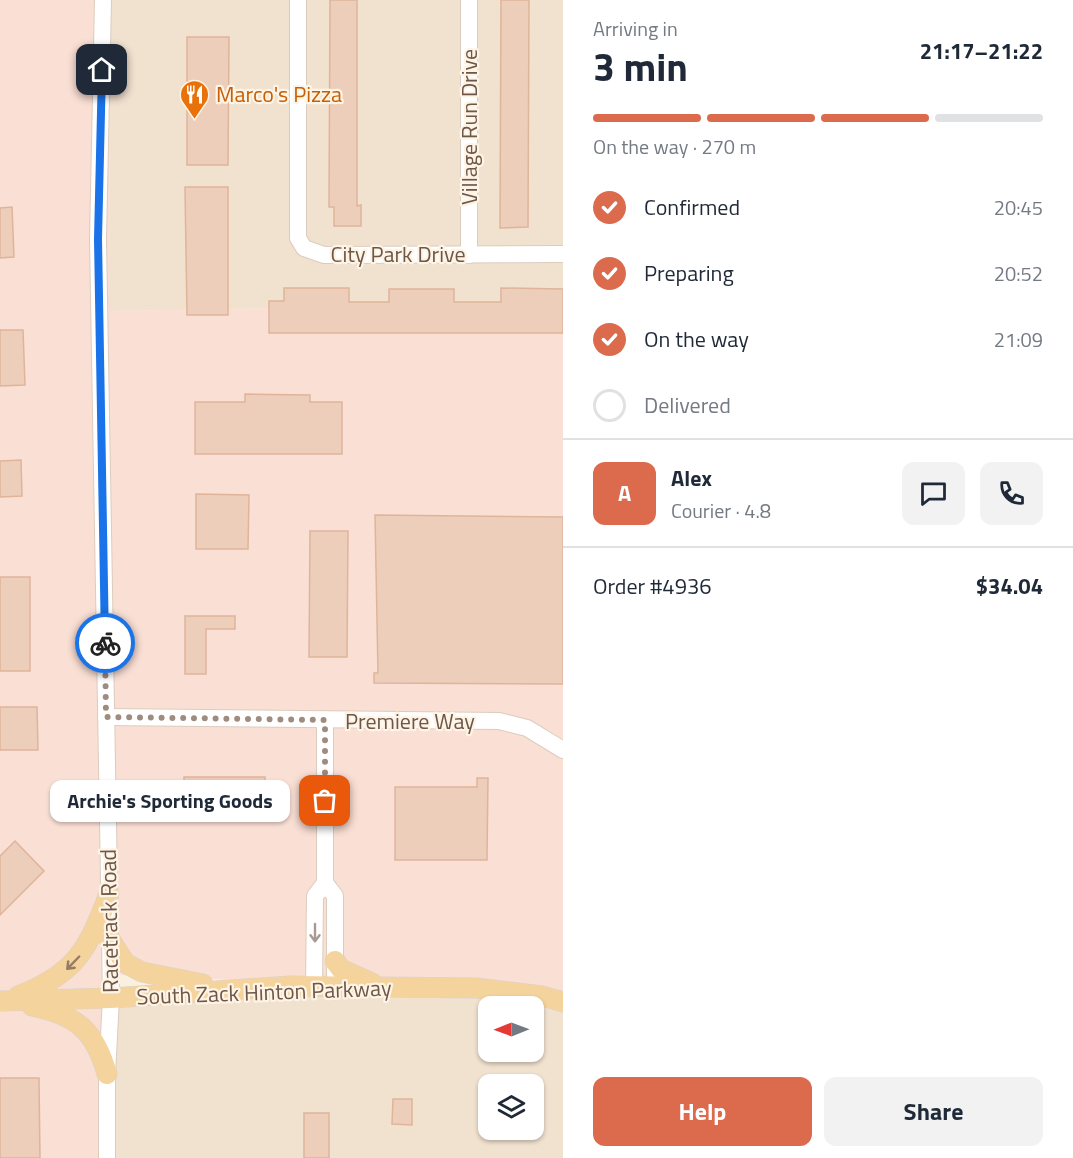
<!DOCTYPE html>
<html lang="en">
<head>
<meta charset="utf-8">
<style>
	body { margin:0; font-family:"Titillium Web",sans-serif; background:#f2f2f3; color:#1f2937; height:100vh; display:flex; flex-direction:column; font-size:22px; white-space:nowrap }
	* { box-sizing:border-box; margin:0 }
	p { font-size:20px; color:#747a83 }
	.icon { flex:none; width:33px; height:33px; fill:none; stroke:currentColor; stroke-width:2; stroke-linecap:round; stroke-linejoin:round }
	.map { position:relative; flex:1; overflow:hidden }
	.side { display:flex; flex-direction:column; background:#fff; width:510px }
	.side>* { flex:none }
	.needle { width:39px; rotate:269deg }
	.fabs { position:absolute; left:478px; top:996px; display:grid; gap:12px }
	.fabs a { display:grid; place-items:center; width:66px; height:66px; border-radius:12px; background:#fff; box-shadow:0 2px 4px #0004; font-size:30px }
	.pin { position:absolute; display:grid; place-items:center; width:51px; height:51px; color:#fff; margin:-26px; border-radius:12px; box-shadow:0 3px 9px #0006 }
	.courier { position:absolute; display:grid; place-items:center; width:60px; height:60px; margin:-30px; border:4px solid #1a73e8; border-radius:50%; background:#fff; color:#222; box-shadow:0 2px 8px #0007 }
	.bubble { position:absolute; height:42px; border-radius:12px; background:#fff; box-shadow:0 2px 4px #0004; font-size:20px; font-weight:700; line-height:42px; text-align:center }
	.head em { font-style:normal; font-weight:700 }
	.head div { display:flex; flex-direction:column-reverse }
	.head { display:flex; align-items:center; justify-content:space-between; height:102px; padding:0 30px }
	h1 { font-size:39px; font-weight:700; line-height:45px }
	.bar { display:grid; grid-template-columns:repeat(4,1fr); gap:9px 6px; align-content:center; height:72px; padding:0 30px }
	.bar i { height:8px; border-radius:4px; background:#e0e1e3 }
	.bar .active { background:#dc6b4d }
	.bar p { grid-column:span 4 }
	.line { display:flex; align-items:center; gap:15px; padding:0 30px; border-top:2px solid #e0e1e3 }
	.line div { flex:1 }
	.round { display:grid; place-items:center; flex:none; width:63px; height:63px; border-radius:12px; background:#f2f2f3 }
	ol { padding:0 30px; list-style:none }
	li { display:flex; align-items:center; gap:18px; height:66px }
	li p { margin-inline-start:auto }
	li .icon { padding:6px; border-radius:50%; background:#dc6b4d; color:#fff; stroke-width:4 }
	li:last-child { color:#747a83 }
	li i { width:33px; height:33px; border:3px solid #e0e1e3; border-radius:50% }
	.button { display:flex; gap:12px; margin-top:auto; padding:12px 30px }
	.button a { flex:1; height:69px; border-radius:12px; background:#dc6b4d; color:#fff; font-size:24px; font-weight:700; line-height:69px; text-align:center }
	.button a+a { background:#f2f2f3; color:#1f2937 }
	main { display:flex; flex:1; min-height:0 }
	.map>svg:first-child { display:block }
	.residential { fill:#f1e1cf; fill-rule:evenodd }
	.commercial { fill:#fadfd4 }
	.building { fill:#edceba; stroke:#dfb49b; stroke-width:1.5 }
	.lines { fill:none; stroke-linecap:round; stroke-linejoin:round }
	.minor-casing { stroke:#ddccbd; stroke-width:18 }
	.major-casing { stroke:#d9d3d0; stroke-width:21 }
	.minor { stroke:#fff; stroke-width:16 }
	.major { stroke:#f5d39c; stroke-width:20 }
	.oneway { stroke:#a89a92 }
	.oneway2 { stroke:#967c62 }
	.done { stroke:#9f8c7e; stroke-width:6; stroke-dasharray:0 10.8 }
	.route { stroke:#1a73e8; stroke-width:8 }
	.labels { text-anchor:middle; dominant-baseline:central; stroke-width:4.5; stroke-linejoin:round; paint-order:stroke }
	.food-label { font-size:22px; fill:#c56008; stroke:#fdf4e5; text-anchor:start }
	.street-label { font-size:22px; fill:#6e5649; stroke:#fdf4e5 }
</style>
</head>
<body>
<main>
<div class="map">
<svg width="563" height="1158" viewBox="0 0 563 1158">
	<rect width="100%" height="100%" fill="#faf0e0"/>
	<g class="residential">
		<path d="M110,0H563V303L109,311Z"/>
		<path d="M350,983L563,1003V1158H104L105,1008ZM489,1006H534V1052H489ZM489,1084H534V1130H489Z"/>
	</g>
	<path class="commercial" d="M0,0H110L109,311L563,303V995L105,974L104,1158H0Z"/>
	<g class="building">
		<path d="M330,0H357V206L361,205V226H334V207H329Z"/>
		<path d="M501,0H529L528,227L500,228Z"/>
		<path d="M187,37H229L228,165H187Z"/>
		<path d="M185,187H228V315H187Z"/>
		<path d="M12,207L14,257L0,258V208Z"/>
		<path d="M284,288H349V302H389V289H454V302H501V288L563,289V333H269V301H284Z"/>
		<path d="M0,330H23L25,385L0,386Z"/>
		<path d="M245,394L310,395V402H342V454H195V402H245Z"/>
		<path d="M21,460L22,496L0,497V461Z"/>
		<path d="M196,494L249,495L248,549H196Z"/>
		<path d="M375,515L563,517V684L374,683V673H378Z"/>
		<path d="M310,531H348L347,657H309Z"/>
		<rect x="0" y="577" width="30" height="94"/>
		<path d="M185,616H235V629H206V674H185Z"/>
		<path d="M0,707H37L38,750H0Z"/>
		<path d="M184,777H265V817L184,816Z"/>
		<path d="M477,778H488L487,860H395V787H477Z"/>
		<path d="M15,841L44,871L0,915V856Z"/>
		<path d="M0,1078H39L40,1158H0Z"/>
		<path d="M393,1099H412V1125L392,1124Z"/>
		<rect x="304" y="1113" width="25" height="45"/>
	</g>
	<g class="lines">
		<defs>
			<g id="minor">
				<path d="M103,0L98,239L111,998L107,1074V1158"/>
				<path d="M298,0V238L304,248L324,255L563,254"/>
				<path d="M469,0V255"/>
				<path d="M106,717L499,721L527,728L563,750"/>
				<path d="M325,720V883L335,896V975"/>
				<path d="M314,988L315,896L325,883"/>
			</g>
			<g id="major">
				<path d="M109,938L125,963L142,972L203,984"/>
				<path d="M335,961L341,969L372,983"/>
				<path d="M18,996C76,974 88,949 109,894"/>
				<path d="M0,1001L111,998L290,986L476,988L542,996L563,1002"/>
				<path d="M32,1006C76,1015 95,1030 107,1074"/>
			</g>
		</defs>
		<use href="#minor" class="minor-casing"/>
		<use href="#major" class="major-casing"/>
		<use href="#minor" class="minor"/>
		<use href="#major" class="major"/>
	</g>
	<defs><path id="oneway-shaft" d="M-6 0H5M1.5-3L5.5 0L1.5 3" fill="none" stroke-width="1.6" stroke-linecap="round" stroke-linejoin="round" transform="scale(1.5)"/></defs>
	<use class="oneway" href="#oneway-shaft" transform="translate(315 933) rotate(90)"/>
	<use class="oneway2" href="#oneway-shaft" transform="translate(73 963) rotate(134)"/>
	<g class="lines">
		<path class="done" d="M105,643L106,717L325,720V801"/>
		<path class="route" d="M102,70L98,239L105,643"/>
	</g>
	<defs>
		<symbol id="restaurant-pin" viewBox="-11 -11 22 30"><path d="M0 17L-7.5 6A9.5 9.5 0 1 1 7.5 6Z" fill="#e8710a" stroke="#fdf4e5"/><path d="M-5-6h1v4h1v-4h1v4h1v-4h1v5L-1.5 .5V6h-2V.5L-5-1ZM5-6V6H3V1.5H1.5Q1.5-4 5-6Z" fill="#fff"/></symbol>
	</defs>
	<g fill-rule="evenodd">
		<use href="#restaurant-pin" x="178" y="78" width="33" height="45"/>
	</g>
	<g class="labels">
		<g class="food-label">
			<text x="216" y="94">Marco's Pizza</text>
		</g>
		<g class="street-label">
			<text transform="translate(469 127) rotate(-90)">Village Run Drive</text>
			<text x="398" y="254">City Park Drive</text>
			<text x="410" y="721">Premiere Way</text>
			<text transform="translate(109 921) rotate(-91)">Racetrack Road</text>
			<text transform="translate(264 992) rotate(-2)">South Zack Hinton Parkway</text>
		</g>
	</g>
</svg>
<div class="fabs">
<a><svg class="needle" viewBox="-14 -14 28 28"><path d="M0-13l5 13h-10z" fill="#e53935"/><path d="M0 13l5-13h-10z" fill="#747a83"/></svg></a>
<a><svg class="icon" aria-label="layers" viewBox="0 0 24 24"><path d="M12 4l9 5-9 5-9-5zM3 14l9 5 9-5"/></svg></a>
</div>
<div class="pin" style="left:325px;top:801px;background:#ea580c"><svg class="icon" aria-label="bag" viewBox="0 0 24 24"><path d="M5 8h14l-1 12H6zM9 8a3 3 0 0 1 6 0"/></svg></div>
<div class="pin" style="left:102px;top:70px;background:#1f2937"><svg class="icon" aria-label="home" viewBox="0 0 24 24"><path d="M3 11l9-7 9 7M6 9v11h12V9"/></svg></div>
<div class="courier" style="left:105px;top:643px"><svg class="icon" aria-label="bike" viewBox="0 0 24 24"><circle cx="6" cy="16" r="4"/><circle cx="18" cy="16" r="4"/><path d="M6 16l4-8h5l3 8M10 8l3 8H6M13 5h3"/></svg></div>
<div class="bubble" style="left:50px;top:780px;width:240px">Archie's Sporting Goods</div>
</div>
<section class="side">
<div class="head"><div><h1>3 min</h1><p>Arriving in</p></div><em>21:17–21:22</em></div>
<div class="bar"><i class="active"></i><i class="active"></i><i class="active"></i><i></i><p>On the way · 270 m</p></div>
<ol>
<li><svg class="icon" aria-label="check" viewBox="0 0 24 24"><path d="M5 12l5 5 9-10"/></svg>Confirmed<p>20:45</p></li>
<li><svg class="icon" aria-label="check" viewBox="0 0 24 24"><path d="M5 12l5 5 9-10"/></svg>Preparing<p>20:52</p></li>
<li><svg class="icon" aria-label="check" viewBox="0 0 24 24"><path d="M5 12l5 5 9-10"/></svg>On the way<p>21:09</p></li>
<li><i></i>Delivered</li>
</ol>
<div class="line" style="height:108px"><b class="round" style="background:#dc6b4d;color:#fff">A</b><div><b>Alex</b><p>Courier · 4.8</p></div><a class="round"><svg class="icon" aria-label="chat" viewBox="0 0 24 24"><path d="M4 5h16v11H9l-5 4z"/></svg></a><a class="round"><svg class="icon" aria-label="phone" viewBox="0 0 24 24"><path d="M5 4h4l2 5-3 2q2 4 5 5l2-3 5 2v4C11 20 4 13 5 4z"/></svg></a></div>
<div class="line" style="height:78px"><div>Order #4936</div><b>$34.04</b></div>
<div class="button"><a>Help</a><a>Share</a></div>
</section>
</main>
</body>
</html>
